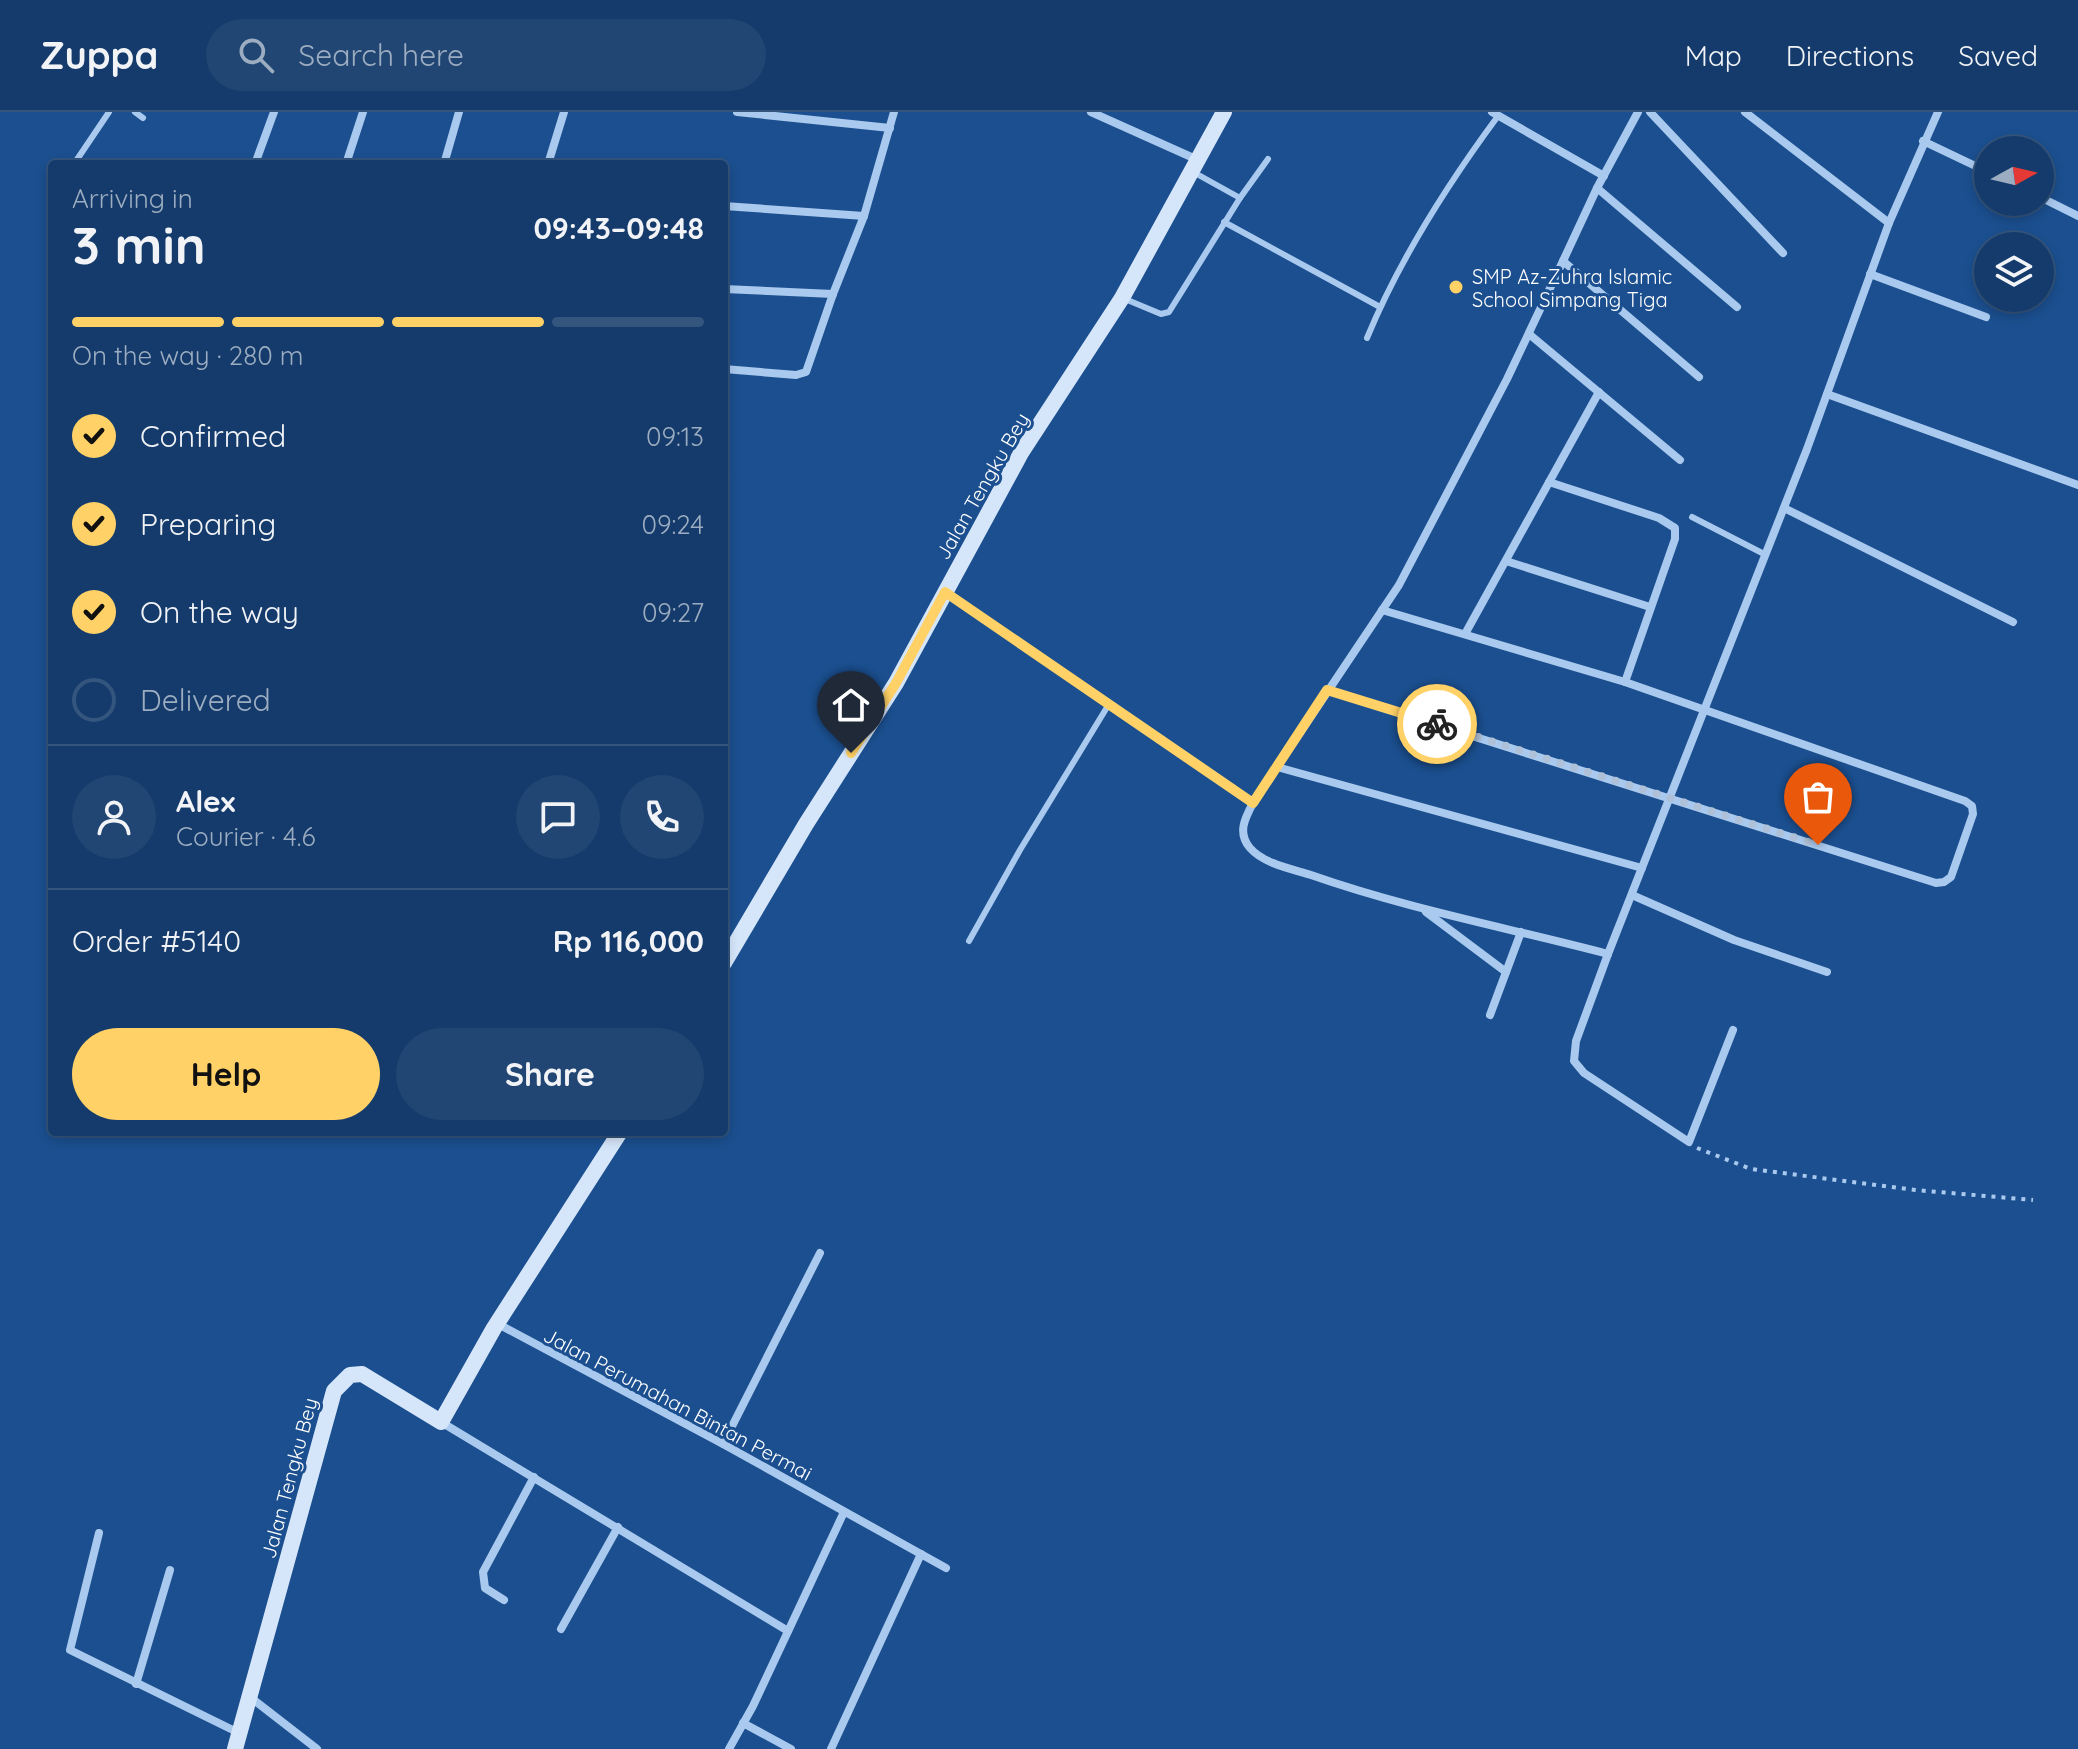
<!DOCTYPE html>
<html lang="en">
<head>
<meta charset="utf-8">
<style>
	body { margin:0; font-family:Quicksand,sans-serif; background:#214673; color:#f1f3f6; height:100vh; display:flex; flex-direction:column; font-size:30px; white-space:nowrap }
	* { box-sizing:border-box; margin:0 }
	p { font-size:26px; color:#9dadc1 }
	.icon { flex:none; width:44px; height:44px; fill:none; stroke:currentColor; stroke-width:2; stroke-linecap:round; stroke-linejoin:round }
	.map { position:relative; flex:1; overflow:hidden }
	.panel { position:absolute; left:48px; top:48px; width:680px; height:976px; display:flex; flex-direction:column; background:#143b6b; border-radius:8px; box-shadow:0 4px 12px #0003,0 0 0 2px #33557e }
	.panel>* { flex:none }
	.needle { width:52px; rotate:82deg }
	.tools { position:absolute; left:1974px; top:24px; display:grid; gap:16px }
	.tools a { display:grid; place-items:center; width:80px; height:80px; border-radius:50%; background:#143b6b; box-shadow:0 4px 12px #0003,0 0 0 2px #33557e; font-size:40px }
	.pin { position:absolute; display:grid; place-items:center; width:68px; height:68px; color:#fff; margin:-82px -34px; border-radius:50% 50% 50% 0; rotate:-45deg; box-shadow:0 0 8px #0007 }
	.pin .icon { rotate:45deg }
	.courier { position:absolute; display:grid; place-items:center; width:80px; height:80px; margin:-40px; border:6px solid #ffd166; border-radius:50%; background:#fff; color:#222; box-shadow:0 2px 10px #0007 }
	.headline em { font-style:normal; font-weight:700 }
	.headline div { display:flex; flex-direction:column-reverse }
	.headline { display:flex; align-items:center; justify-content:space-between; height:136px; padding:0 24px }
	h1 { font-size:52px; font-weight:700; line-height:60px }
	.bar { display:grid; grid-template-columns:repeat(4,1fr); gap:12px 8px; align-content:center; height:96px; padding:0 24px }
	.bar i { height:10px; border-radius:6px; background:#33557e }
	.bar .on { background:#ffd166 }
	.bar p { grid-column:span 4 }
	.line { display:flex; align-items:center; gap:20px; padding:0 24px; border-top:2px solid #33557e }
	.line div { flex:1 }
	.round { display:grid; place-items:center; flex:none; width:84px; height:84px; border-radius:42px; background:#214673 }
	ol { padding:0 24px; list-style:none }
	li { display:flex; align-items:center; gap:24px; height:88px }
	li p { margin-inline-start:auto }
	li .icon { padding:8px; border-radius:50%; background:#ffd166; color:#111; stroke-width:4 }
	li:last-child { color:#9dadc1 }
	li i { width:44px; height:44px; border:4px solid #33557e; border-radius:50% }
	.action { display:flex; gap:16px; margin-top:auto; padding:16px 24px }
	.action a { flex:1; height:92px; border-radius:48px; background:#ffd166; color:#111; font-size:32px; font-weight:700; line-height:92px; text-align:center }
	.action a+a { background:#214673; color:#f1f3f6 }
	header { display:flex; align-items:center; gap:48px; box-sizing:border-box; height:112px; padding:0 40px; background:#143b6b; border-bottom:2px solid #33557e }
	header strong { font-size:38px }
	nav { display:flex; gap:44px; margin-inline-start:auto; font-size:28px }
	.search { width:560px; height:72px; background:#214673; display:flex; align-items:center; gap:20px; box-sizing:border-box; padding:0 28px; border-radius:44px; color:#9dadc1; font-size:30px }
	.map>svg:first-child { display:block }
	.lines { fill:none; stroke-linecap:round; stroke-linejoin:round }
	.path { stroke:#a9c9ee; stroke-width:4; stroke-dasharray:4 6; stroke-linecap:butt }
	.service { stroke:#a9c9ee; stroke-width:6 }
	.minor { stroke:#a9c9ee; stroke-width:8 }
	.secondary { stroke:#d6e6fa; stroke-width:16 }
	.done { stroke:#afc1d8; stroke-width:8; stroke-dasharray:0 14.4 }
	.route { stroke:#ffd166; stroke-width:10 }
	.poi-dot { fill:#ffd166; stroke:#1b4f8f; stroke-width:3 }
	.labels { text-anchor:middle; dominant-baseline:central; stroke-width:6; stroke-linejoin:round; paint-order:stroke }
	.poi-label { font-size:20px; fill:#fff; stroke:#1b4f8f; text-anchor:start }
	.street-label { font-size:20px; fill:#fff; stroke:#1b4f8f }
</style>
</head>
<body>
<header>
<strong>Zuppa</strong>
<div class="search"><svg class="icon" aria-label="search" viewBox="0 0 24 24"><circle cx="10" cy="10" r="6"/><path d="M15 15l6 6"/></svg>Search here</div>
<nav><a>Map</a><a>Directions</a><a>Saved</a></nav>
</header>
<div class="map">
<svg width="2078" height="1637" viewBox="0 0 2078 1637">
	<rect width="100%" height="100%" fill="#1b4f8f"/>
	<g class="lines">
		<path class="path" d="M1697,1036L1751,1057L1915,1078L2033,1088"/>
		<g class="service">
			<path d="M135,0L143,6"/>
			<path d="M74,52L109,0"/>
			<path d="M1240,86L1268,47"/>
			<path d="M1224,110L1380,195"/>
			<path d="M1125,187L1161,202L1169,200L1240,86L1195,61"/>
			<path d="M1367,226C1400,146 1447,73 1498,4"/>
			<path d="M1692,405L1766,443"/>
			<path d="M969,829L1020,738L1109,592"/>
		</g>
		<g class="minor">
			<path d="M737,0L890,16"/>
			<path d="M1091,0L1198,48"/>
			<path d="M1492,0L1604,64"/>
			<path d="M1638,0L1597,76L1563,149L1699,265"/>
			<path d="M1650,0L1783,141"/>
			<path d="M1745,0L1889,111"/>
			<path d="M1923,29L1988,60"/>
			<path d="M255,52L274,0"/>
			<path d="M346,52L363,0"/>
			<path d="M444,52L459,0"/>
			<path d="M548,52L564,0"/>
			<path d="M1597,76L1737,195"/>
			<path d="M2040,85L2078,104"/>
			<path d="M724,94L864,104"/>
			<path d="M1563,149L1507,267L1399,473L1253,691C1245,706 1237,721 1250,736C1264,752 1292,757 1311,763C1408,797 1509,816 1608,842"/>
			<path d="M1870,162L1986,205"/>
			<path d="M724,177L833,182"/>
			<path d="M1529,222L1680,348"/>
			<path d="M724,257L796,263L806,260L833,182L864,104L894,0"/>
			<path d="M1827,282L2078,373"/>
			<path d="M1549,370L1659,406L1675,416V427L1625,570"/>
			<path d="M724,371L726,368"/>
			<path d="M1784,396L2013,510"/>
			<path d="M1506,449L1650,495"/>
			<path d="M945,480L1253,691"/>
			<path d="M1465,522L1599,280"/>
			<path d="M1327,578L1936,771L1944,770L1951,765L1973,702L1972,694L1965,689L1625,570L1382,498"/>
			<path d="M1277,655L1642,756"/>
			<path d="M1632,783L1734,828L1827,860"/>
			<path d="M1426,800L1506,860"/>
			<path d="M1490,903L1521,820"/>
			<path d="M1733,918L1689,1030L1584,961L1574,949L1576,929L1608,842L1807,337L1889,111L1938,0"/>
			<path d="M498,1212L723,1332L946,1456"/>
			<path d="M441,1310L788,1519"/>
			<path d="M723,1332L820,1141"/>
			<path d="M99,1421L70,1538L239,1621"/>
			<path d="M504,1488L485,1476L483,1460L534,1365"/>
			<path d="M561,1517L618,1415"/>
			<path d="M136,1572L170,1458"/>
			<path d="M250,1585L317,1637"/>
			<path d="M743,1611L791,1637"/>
			<path d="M729,1637L753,1594L844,1400"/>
			<path d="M831,1637L921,1442"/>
		</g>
		<g class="secondary">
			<path d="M724,851L806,712L896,571L1021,341L1122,186L1224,0"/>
			<path d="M235,1637L334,1279L350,1263L362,1262L441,1310L494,1216L620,1020"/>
		</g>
	</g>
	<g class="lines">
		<path class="done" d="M1437,612L1818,733"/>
		<path class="route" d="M851,641L896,571L945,480L1253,691L1327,578L1437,612"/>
	</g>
	<circle class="poi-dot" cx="1456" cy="175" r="8"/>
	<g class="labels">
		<g class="poi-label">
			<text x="1472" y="164">SMP Az-Zuhra Islamic<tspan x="1472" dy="23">School Simpang Tiga</tspan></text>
		</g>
		<g class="street-label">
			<text transform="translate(982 374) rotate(-60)">Jalan Tengku Bey</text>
			<text transform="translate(678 1292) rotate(28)">Jalan Perumahan Bintan Permai</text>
			<text transform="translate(289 1366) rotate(-75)">Jalan Tengku Bey</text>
		</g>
	</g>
</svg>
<div class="tools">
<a><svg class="needle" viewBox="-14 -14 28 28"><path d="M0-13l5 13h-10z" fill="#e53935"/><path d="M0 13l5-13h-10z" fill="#9dadc1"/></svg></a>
<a><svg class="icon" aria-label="layers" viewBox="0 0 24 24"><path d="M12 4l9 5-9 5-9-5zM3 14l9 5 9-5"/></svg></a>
</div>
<div class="pin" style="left:1818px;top:733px;background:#ea580c"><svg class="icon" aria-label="bag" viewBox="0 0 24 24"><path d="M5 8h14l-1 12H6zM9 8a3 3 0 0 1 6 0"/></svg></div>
<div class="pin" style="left:851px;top:641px;background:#1f2937"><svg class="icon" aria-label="home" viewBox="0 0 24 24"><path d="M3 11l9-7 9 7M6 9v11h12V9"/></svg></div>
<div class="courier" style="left:1437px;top:612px"><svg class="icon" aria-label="bike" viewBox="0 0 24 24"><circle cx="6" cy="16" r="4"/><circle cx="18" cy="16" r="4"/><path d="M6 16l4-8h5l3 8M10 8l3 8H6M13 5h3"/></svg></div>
<section class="panel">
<div class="headline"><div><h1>3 min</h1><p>Arriving in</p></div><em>09:43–09:48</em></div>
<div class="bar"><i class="on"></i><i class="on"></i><i class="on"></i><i></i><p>On the way · 280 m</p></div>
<ol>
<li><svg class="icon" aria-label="check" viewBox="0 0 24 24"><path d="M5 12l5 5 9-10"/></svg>Confirmed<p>09:13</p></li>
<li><svg class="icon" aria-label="check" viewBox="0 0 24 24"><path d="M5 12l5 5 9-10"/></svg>Preparing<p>09:24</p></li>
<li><svg class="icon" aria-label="check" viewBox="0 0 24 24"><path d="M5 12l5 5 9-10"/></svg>On the way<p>09:27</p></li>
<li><i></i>Delivered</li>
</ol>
<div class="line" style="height:144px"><a class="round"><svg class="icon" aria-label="person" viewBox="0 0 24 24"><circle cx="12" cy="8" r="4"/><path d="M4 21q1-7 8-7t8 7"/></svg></a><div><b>Alex</b><p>Courier · 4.6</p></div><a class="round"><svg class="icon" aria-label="chat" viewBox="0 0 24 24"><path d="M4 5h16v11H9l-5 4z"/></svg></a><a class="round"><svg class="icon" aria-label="phone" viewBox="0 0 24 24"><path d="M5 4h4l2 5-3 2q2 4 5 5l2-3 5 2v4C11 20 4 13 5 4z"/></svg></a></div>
<div class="line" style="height:104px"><div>Order #5140</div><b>Rp 116,000</b></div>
<div class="action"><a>Help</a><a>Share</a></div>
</section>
</div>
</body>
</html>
